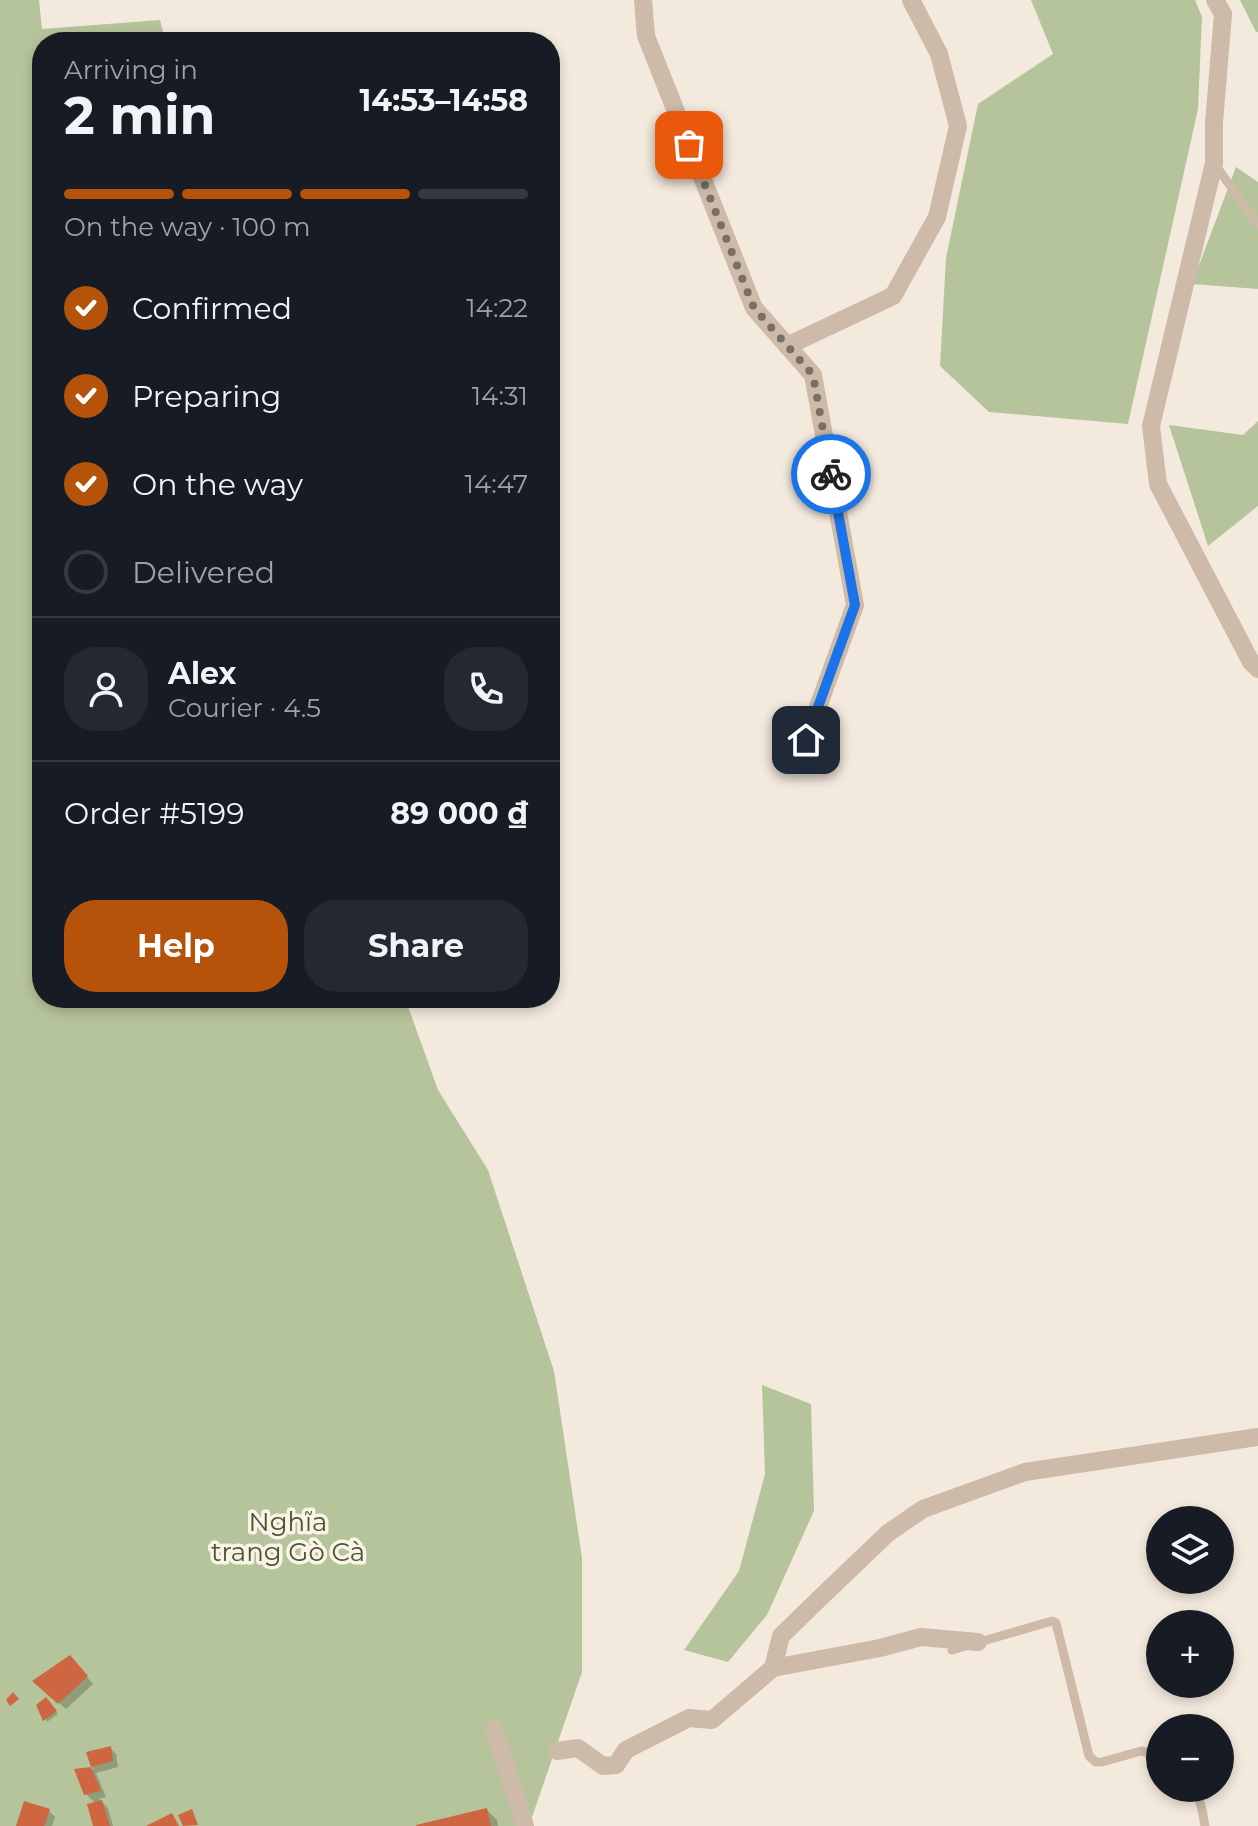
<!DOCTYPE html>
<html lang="en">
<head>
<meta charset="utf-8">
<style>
	body { margin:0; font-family:Montserrat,sans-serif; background:#242831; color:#f1f3f6; height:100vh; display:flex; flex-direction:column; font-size:30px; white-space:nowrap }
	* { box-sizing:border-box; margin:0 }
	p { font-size:26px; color:#9ea1a6 }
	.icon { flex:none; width:44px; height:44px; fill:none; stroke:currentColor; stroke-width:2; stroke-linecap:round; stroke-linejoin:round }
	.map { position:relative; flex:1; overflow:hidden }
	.panel { position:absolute; left:32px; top:32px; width:528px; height:976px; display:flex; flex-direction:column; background:#171b24; border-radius:32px; box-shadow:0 4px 12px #0003 }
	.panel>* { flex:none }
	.tools { position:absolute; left:1146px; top:1506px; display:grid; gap:16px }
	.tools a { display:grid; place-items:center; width:88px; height:88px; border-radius:50%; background:#171b24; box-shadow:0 4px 12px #0003; font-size:40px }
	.pin { position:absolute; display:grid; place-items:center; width:68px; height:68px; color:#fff; margin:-34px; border-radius:16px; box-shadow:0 4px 12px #0006 }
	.courier { position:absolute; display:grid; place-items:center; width:80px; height:80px; margin:-40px; border:6px solid #1a73e8; border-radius:50%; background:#fff; color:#222; box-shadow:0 2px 10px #0007 }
	.summary em { font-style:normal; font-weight:700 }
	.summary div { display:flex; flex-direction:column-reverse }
	.summary { display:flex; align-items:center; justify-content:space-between; height:136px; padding:0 32px }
	h1 { font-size:52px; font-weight:700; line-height:60px }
	.bar { display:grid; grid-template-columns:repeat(4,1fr); gap:12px 8px; align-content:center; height:96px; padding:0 32px }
	.bar i { height:10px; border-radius:6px; background:#363941 }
	.bar .selected { background:#b45309 }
	.bar p { grid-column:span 4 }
	.line { display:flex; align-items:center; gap:20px; padding:0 32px; border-top:2px solid #363941 }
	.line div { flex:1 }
	.round { display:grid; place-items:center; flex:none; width:84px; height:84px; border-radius:32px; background:#242831 }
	ol { padding:0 32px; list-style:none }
	li { display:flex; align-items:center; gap:24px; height:88px }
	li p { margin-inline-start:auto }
	li .icon { padding:8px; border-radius:50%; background:#b45309; color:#fff; stroke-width:4 }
	li:last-child { color:#9ea1a6 }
	li i { width:44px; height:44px; border:4px solid #363941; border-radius:50% }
	.primary-button { display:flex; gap:16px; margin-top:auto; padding:16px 32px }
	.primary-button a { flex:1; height:92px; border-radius:32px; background:#b45309; color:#fff; font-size:32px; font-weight:700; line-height:92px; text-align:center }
	.primary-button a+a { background:#242831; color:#f1f3f6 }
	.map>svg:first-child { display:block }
	.green { fill:#b6c49b }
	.shadow { fill:#0003 }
	.building { fill:#cd6641 }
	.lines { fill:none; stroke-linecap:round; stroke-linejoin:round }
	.lane { stroke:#cdbaa8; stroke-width:9 }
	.street { stroke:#cdbaa8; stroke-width:18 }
	.done { stroke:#7a6f67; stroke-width:8; stroke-dasharray:0 14.4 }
	.route { stroke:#1a73e8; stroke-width:10 }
	.labels { text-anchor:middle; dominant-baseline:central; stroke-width:7; stroke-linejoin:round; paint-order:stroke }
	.park-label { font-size:26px; fill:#47592a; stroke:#fbf3ea }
</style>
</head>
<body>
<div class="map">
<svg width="1258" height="1826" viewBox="0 0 1258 1826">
	<rect width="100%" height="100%" fill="#f4e9dd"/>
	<g class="green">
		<path d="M0,0H39L42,29L160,20L166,42H42V998H405L438,1090L488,1170L554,1371L582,1558V1672L529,1826H0Z"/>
		<path d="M1031,0H1195L1202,17L1198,109L1128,424L989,412L940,366L946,258L978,104L1053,54Z"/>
		<path d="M1240,0H1258V32H1256Z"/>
		<path d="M1236,167L1258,182V289L1192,284Z"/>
		<path d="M1258,421V506L1208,546L1169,425L1243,435Z"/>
		<path d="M762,1385L811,1404L814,1511L767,1615L728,1662L684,1650L739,1571L765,1474Z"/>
	</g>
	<g class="shadow">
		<path d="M76,1664L93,1684L66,1709L41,1687Z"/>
		<path d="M46,1700L58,1714L47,1722L39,1705Z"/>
		<path d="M110,1748L116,1754L118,1767L96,1773L106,1797L99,1799L108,1808L113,1826H95L96,1804L86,1794L77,1770L93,1769L89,1754Z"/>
		<path d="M487,1810L497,1820L498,1826H419Z"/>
		<path d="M49,1811L55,1817L52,1826H18Z"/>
	</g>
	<g class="building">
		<path d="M70,1655L88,1676L58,1704L32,1681Z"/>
		<path d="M13,1692L19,1699L10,1706L6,1700Z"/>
		<path d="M46,1697L57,1711L43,1721L36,1705Z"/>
		<path d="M111,1746L113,1761L91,1767L86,1752Z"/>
		<path d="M91,1767L101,1791L84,1795L74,1769Z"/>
		<path d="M102,1800L110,1826H93L87,1804Z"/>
		<path d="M24,1801L50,1809L44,1826H16Z"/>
		<path d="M487,1808L491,1826H416V1825Z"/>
		<path d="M192,1809L198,1825L183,1826L178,1815Z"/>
		<path d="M172,1813L179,1826H146Z"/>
	</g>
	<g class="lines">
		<g class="lane">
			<path d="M1214,163L1258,225"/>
			<path d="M952,1650L1052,1621L1056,1623L1089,1756L1096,1762H1102L1141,1751L1155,1754L1160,1761"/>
			<path d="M1190,1788C1202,1796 1202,1812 1205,1826"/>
		</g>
		<g class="street">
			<path d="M643,0L646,36L754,308L813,375L855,605L806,740"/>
			<path d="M1215,0L1223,14L1214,123V163L1151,426L1158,484L1251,662L1258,669"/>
			<path d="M787,346L893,296L937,217L958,126L939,54L911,0"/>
			<path d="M773,1668L880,1648L921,1637L978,1642"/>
			<path d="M494,1729L525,1826"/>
			<path d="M557,1751L578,1748L603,1766L616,1765L626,1750L689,1718L712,1720L773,1668L781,1636L820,1598L888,1533L923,1509L1025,1472L1258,1437"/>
		</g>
	</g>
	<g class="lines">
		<path class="done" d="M689,145L754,308L813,375L831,474"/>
		<path class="route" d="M806,740L855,605L831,474"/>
	</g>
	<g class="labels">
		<g class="park-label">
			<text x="288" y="1522">Nghĩa<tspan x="288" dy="30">trang Gò Cà</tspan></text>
		</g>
	</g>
</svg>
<div class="tools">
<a><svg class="icon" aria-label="layers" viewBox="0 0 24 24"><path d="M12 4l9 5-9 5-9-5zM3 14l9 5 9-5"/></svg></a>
<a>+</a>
<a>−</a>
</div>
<div class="pin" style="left:689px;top:145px;background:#ea580c"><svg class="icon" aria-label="bag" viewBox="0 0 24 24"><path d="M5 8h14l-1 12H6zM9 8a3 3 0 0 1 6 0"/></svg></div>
<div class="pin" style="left:806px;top:740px;background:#1f2937"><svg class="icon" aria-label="home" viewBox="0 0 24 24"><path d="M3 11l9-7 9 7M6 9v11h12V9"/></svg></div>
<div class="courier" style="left:831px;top:474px"><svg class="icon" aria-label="bike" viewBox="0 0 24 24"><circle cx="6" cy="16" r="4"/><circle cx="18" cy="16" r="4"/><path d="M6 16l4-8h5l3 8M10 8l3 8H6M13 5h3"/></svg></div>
<section class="panel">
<div class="summary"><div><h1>2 min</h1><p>Arriving in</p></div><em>14:53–14:58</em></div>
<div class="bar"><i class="selected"></i><i class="selected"></i><i class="selected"></i><i></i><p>On the way · 100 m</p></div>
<ol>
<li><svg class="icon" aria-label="check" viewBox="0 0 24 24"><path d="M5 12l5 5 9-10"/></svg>Confirmed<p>14:22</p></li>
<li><svg class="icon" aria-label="check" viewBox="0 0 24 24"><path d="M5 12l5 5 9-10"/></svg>Preparing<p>14:31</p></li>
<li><svg class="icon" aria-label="check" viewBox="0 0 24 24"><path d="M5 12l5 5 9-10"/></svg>On the way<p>14:47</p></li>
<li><i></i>Delivered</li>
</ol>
<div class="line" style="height:144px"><a class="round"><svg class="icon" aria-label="person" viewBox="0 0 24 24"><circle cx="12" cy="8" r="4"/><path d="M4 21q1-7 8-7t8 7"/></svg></a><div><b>Alex</b><p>Courier · 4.5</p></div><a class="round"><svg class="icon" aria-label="phone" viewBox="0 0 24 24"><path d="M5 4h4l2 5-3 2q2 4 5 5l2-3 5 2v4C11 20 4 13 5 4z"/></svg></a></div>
<div class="line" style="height:104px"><div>Order #5199</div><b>89 000 ₫</b></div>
<div class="primary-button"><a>Help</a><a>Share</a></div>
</section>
</div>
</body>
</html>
